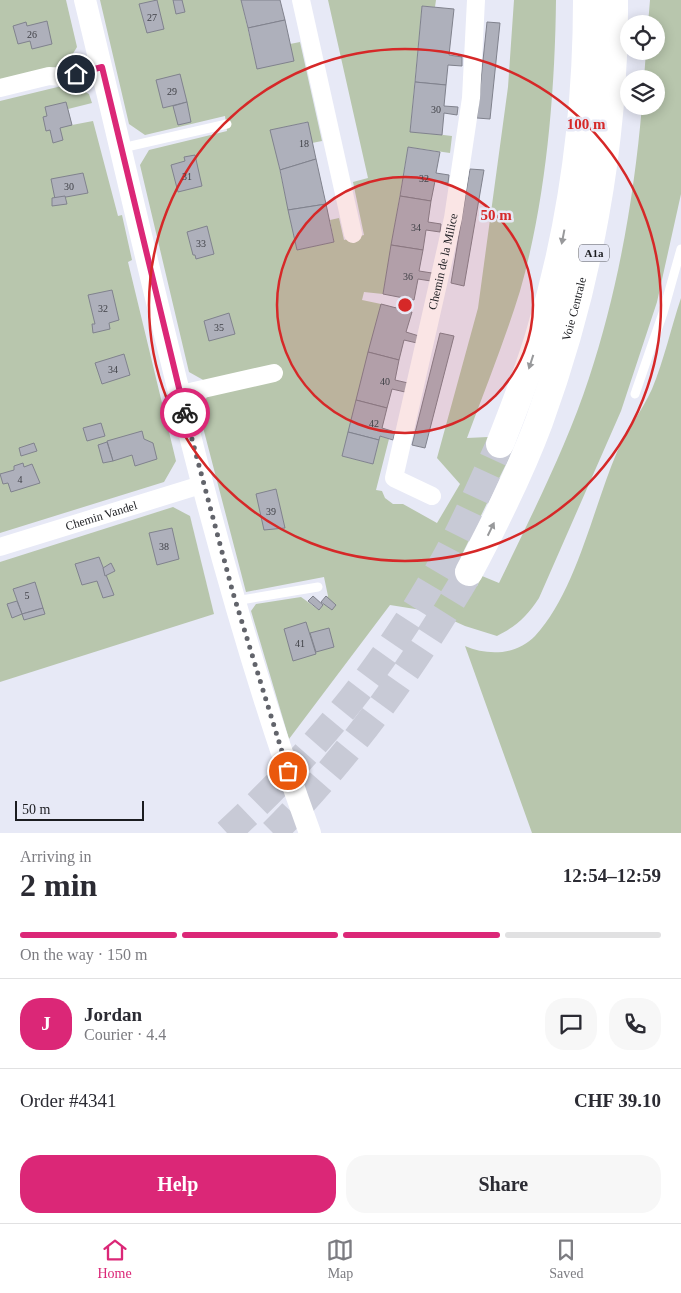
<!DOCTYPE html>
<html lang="en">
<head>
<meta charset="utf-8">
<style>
	body { margin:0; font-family:Georgia,serif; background:#f7f7f7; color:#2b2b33; height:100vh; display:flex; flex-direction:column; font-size:19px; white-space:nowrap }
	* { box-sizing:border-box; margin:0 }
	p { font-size:16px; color:#7c7c81 }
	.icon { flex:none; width:28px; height:28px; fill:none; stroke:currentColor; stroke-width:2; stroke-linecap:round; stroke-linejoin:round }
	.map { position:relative; height:833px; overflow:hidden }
	.side { display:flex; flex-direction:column; background:#fff; flex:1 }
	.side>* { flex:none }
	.buttons { position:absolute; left:620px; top:15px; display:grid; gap:10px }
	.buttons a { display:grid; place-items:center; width:45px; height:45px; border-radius:50%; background:#fff; box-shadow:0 2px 12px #0003; font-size:25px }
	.scale { position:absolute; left:15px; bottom:12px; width:129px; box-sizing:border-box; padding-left:5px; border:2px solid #1b1c20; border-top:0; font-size:14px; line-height:18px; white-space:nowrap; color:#1b1c20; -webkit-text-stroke:4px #e7e9f6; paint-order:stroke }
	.pin { position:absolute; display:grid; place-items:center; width:42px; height:42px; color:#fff; margin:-21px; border:2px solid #fff; border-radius:50%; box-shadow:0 1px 5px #0007 }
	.courier { position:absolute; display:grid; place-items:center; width:50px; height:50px; margin:-25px; border:4px solid #db2777; border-radius:50%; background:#fff; color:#222; box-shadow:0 1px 6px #0007 }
	.headline em { font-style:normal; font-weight:600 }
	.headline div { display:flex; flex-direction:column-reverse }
	.headline { display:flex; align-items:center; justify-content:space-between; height:85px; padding:0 20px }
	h1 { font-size:32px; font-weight:600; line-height:38px }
	.bar { display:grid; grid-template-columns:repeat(4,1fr); gap:8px 5px; align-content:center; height:60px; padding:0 20px }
	.bar i { height:6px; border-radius:4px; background:#e1e1e2 }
	.bar .on { background:#db2777 }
	.bar p { grid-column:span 4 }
	.line { display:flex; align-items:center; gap:12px; padding:0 20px; border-top:1px solid #e1e1e2 }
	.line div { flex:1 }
	.round { display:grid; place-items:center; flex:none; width:52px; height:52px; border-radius:20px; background:#f7f7f7 }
	.primary-button { display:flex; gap:10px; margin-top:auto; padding:10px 20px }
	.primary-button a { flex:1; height:58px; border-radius:20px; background:#db2777; color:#fff; font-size:20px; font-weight:600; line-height:58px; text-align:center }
	.primary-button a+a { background:#f7f7f7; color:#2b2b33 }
	.dock { display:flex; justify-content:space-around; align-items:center; height:70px; border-top:1px solid #e1e1e2; background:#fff; font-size:14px; color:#7c7c81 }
	.dock a { display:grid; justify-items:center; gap:2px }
	.dock .on { color:#db2777 }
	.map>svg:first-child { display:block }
	.green { fill:#b8c6ad }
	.building { fill:#aeb0bb; stroke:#80828d }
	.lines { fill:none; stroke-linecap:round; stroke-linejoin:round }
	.motorway-tunnel { stroke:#c8cad6; stroke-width:28; stroke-dasharray:28 14; stroke-linecap:butt }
	.service { stroke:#fff; stroke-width:9 }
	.minor { stroke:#fff; stroke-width:18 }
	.tertiary { stroke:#fff; stroke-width:22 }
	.motorway { stroke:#fff; stroke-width:28 }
	.oneway { fill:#98999b }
	.done { stroke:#62646b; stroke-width:5; stroke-dasharray:0 9 }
	.route { stroke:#db2777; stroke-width:6 }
	.ring { fill:none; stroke:#d62828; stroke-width:2.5 }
	.labels { text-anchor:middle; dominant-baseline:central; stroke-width:5; stroke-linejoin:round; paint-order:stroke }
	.number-label { font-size:10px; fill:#404147 }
	.shield { fill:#e7e9f6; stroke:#585a60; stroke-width:1 }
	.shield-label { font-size:11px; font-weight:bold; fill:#1b1c20 }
	.street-label { font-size:12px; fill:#1b1c20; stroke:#e7e9f6 }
	.centre { fill:#d62828; stroke:#e7e9f6; stroke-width:2.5 }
	.ring-label { font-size:15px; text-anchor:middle; font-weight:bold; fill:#d62828; stroke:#e7e9f6; stroke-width:5; stroke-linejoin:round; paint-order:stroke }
</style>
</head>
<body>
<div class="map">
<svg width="681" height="833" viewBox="0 0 681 833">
	<rect width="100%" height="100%" fill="#e7e9f6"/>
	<g class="green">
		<path d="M0,0H66L77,47L66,65L0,80Z"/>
		<path d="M100,0H241L257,68L290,44L300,42L322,141L312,143L307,122L271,130L297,250L334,242L330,220L339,218L344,240L364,235L353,182L368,178L328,0H436L435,7L422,6L410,131L452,136L450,153L408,147L383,294L364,292L362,300L381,304L342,456L373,464L380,436L389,439L376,490L382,491L385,498L393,504H403L437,523L460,484L437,458L478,308L508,87L514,0H556C555,93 546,201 520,291C505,340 485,389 467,438L488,437L486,446L510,456L453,573L477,586L482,576L499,583C531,516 566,448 589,378C618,290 634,198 642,106H656V79H644L646,51H656V24H648L650,0H681V194L657,302L621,411L539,598C527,616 517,626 497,636L465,626L434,612L390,605L289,739L251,611L256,604L301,597L319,610L328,596L324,577L246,592L199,412L208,395L205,381L189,372L140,165L149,150L227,131L225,116L145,135L129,124Z"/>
		<path d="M70,84L89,94L92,103L68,109L72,125L93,121L118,216L122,215L132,260L128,262L176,461L164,482L0,533V101Z"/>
		<path d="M681,298V833H532L465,646C488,656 517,655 535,636C576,592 593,508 617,452C627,430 642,411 652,389C664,360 671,328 681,298Z"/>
		<path d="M173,507L190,516L214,614L0,682V562Z"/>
	</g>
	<g class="building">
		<path d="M157,0L164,29L147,33L139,4Z"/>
		<path d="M173,0H182L185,12L176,14Z"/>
		<path d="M241,0H280L285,20L248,28Z"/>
		<path d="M422,6L454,9L449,55L462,57V66L448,65L446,85L415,82Z"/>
		<path d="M285,20L294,61L257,69L248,28Z"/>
		<path d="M47,21L52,44L32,49L30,41L18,44L13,26L26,22L27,26Z"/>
		<path d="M487,22L500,23L490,119L477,118Z"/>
		<path d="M180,74L187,102L163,108L156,80Z"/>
		<path d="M415,82L446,85L444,106L458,107L457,115L444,113L442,135L410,132Z"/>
		<path d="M66,102L72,125L60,128L63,140L53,143L50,130L46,131L43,117L47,116L45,107Z"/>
		<path d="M187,102L191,122L178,125L173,106Z"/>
		<path d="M308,122L316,159L280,170L270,130Z"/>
		<path d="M408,147L440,152L436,173L449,175L448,183L435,181L431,201L400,196Z"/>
		<path d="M195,155L202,186L178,192L171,165L185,161L184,157Z"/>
		<path d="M316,159L326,204L288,210L280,170Z"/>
		<path d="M470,169L484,170L464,286L451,283Z"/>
		<path d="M83,173L88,193L55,199L51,179Z"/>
		<path d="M65,196L67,204L52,206V198Z"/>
		<path d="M400,196L431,201L428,222L441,224L440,232L426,230L423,250L391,245Z"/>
		<path d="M326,204L334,242L297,250L288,210Z"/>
		<path d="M207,226L214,254L196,259L195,255H193L187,232Z"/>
		<path d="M391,245L423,250L419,271L432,273L431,281L418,279L414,300L383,294Z"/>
		<path d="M112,290L119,320L109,323L110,329L93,333L92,324H95L88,295Z"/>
		<path d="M381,304L412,312L406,332L419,336L417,343L404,340L399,360L368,352Z"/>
		<path d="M229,313L235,334L209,341L204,321Z"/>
		<path d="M440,333L454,336L425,448L412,445Z"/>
		<path d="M368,352L399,360L395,380L408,383L405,392L392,389L387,408L356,400Z"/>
		<path d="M124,354L130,375L102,384L95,363Z"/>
		<path d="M356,400L387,408L382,428L395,432L393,440L380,436L379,440L348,432Z"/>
		<path d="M101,423L105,436L87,441L83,428Z"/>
		<path d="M142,431L144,439L153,443L157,459L135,466L132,455L113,461L107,441Z"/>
		<path d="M348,432L379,440L373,464L342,456Z"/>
		<path d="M107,442L113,461L103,463L98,445Z"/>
		<path d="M34,443L37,451L21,456L19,448Z"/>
		<path d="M23,463L24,467L32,464L40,483L11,492L8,483L3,484L0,474L14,470V466Z"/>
		<path d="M276,489L285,528L264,530L256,494Z"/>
		<path d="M172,528L179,559L157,565L149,533Z"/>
		<path d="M99,557L114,595L103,598L97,581L82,585L75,564Z"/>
		<path d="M111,563L115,571L105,576L103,568Z"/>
		<path d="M35,582L43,608L22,614L13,589Z"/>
		<path d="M313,596L323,605L319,610L308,601Z"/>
		<path d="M326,596L336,605L332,610L321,602Z"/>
		<path d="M17,601L22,614L12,618L7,604Z"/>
		<path d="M43,608L45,614L24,620L22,614Z"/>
		<path d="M306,622L316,654L293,661L284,629Z"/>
		<path d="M329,628L334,647L316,652L310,633Z"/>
	</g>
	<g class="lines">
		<g class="motorway-tunnel">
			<path d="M227,833C307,760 378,674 433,580C459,537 479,490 500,444"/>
			<path d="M273,833C350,756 414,666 469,572"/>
		</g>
		<g class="service">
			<path d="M122,148L227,124"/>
			<path d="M635,394L663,313L681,249"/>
			<path d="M235,601L318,587"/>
		</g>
		<g class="minor">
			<path d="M301,0L353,234"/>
			<path d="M0,88L49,76L62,77L102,67"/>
			<path d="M181,394L274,373"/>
			<path id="s1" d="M432,496L394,478L453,218L471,98L476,0"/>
			<path id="s2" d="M0,547L204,484"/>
		</g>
		<path class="tertiary" d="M85,0C153,279 211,563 310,833"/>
		<g class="motorway">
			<path d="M500,444C514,408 529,371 540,333C572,226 587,112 587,0"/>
			<path id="s3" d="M469,572C495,523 520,473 539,422C588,288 615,143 614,0"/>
		</g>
	</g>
	<defs><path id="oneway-solid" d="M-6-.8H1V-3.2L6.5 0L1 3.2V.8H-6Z" transform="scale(1.25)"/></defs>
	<g class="oneway">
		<use href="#oneway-solid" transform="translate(563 237) rotate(101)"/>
		<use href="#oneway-solid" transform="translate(531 362) rotate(108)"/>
		<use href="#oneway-solid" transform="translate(491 529) rotate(-64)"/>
	</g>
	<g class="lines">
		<path class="done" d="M185,413L233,593L288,771"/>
		<path class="route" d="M76,74L102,67L185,413"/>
	</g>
	<circle cx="405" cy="305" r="128" fill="#d62828" fill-opacity=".12"/>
	<g class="ring">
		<circle cx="405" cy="305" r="128"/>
		<circle cx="405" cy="305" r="256"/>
	</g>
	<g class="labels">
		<g class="number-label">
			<text x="152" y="17">27</text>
			<text x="32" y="34">26</text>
			<text x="172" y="91">29</text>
			<text x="436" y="109">30</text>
			<text x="304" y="143">18</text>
			<text x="187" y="176">31</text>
			<text x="424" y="178">32</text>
			<text x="69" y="186">30</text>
			<text x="416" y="227">34</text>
			<text x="201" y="243">33</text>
			<text x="408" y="276">36</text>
			<text x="103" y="308">32</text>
			<text x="219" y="327">35</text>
			<text x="113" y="369">34</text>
			<text x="385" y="381">40</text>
			<text x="374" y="423">42</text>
			<text x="20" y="479">4</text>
			<text x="271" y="511">39</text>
			<text x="164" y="546">38</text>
			<text x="27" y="595">5</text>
			<text x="300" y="643">41</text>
		</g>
		<rect class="shield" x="579" y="244.5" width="30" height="17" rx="4"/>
		<g class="shield-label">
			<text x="594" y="253">A1a</text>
		</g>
		<g class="street-label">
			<text stroke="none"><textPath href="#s1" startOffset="264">Chemin de la Milice</textPath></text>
			<text stroke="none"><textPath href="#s3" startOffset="284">Voie Centrale</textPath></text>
			<text stroke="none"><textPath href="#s2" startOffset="106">Chemin Vandel</textPath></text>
		</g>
	</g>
	<circle cx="405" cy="305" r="8" class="centre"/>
	<g class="ring-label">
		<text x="586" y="129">100 m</text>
		<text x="496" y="220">50 m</text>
	</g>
</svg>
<div class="buttons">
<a><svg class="icon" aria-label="locate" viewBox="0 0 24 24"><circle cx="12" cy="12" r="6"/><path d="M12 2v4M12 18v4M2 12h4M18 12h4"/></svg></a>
<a><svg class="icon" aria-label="layers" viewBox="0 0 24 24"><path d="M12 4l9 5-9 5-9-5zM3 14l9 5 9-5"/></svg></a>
</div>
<div class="scale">50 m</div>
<div class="pin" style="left:288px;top:771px;background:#ea580c"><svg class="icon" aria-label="bag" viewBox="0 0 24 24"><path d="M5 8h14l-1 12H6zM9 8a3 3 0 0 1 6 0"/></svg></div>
<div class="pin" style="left:76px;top:74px;background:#1f2937"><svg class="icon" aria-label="home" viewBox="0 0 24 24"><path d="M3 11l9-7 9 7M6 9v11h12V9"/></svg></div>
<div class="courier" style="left:185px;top:413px"><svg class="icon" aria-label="bike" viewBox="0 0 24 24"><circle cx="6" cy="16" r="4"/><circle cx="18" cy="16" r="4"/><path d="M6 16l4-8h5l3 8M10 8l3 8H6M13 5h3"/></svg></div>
</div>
<section class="side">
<div class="headline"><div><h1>2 min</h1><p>Arriving in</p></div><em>12:54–12:59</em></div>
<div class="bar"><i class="on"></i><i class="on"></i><i class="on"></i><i></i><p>On the way · 150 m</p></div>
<div class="line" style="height:90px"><b class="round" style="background:#db2777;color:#fff">J</b><div><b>Jordan</b><p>Courier · 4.4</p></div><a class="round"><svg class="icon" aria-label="chat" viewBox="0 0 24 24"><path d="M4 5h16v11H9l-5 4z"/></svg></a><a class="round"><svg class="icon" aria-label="phone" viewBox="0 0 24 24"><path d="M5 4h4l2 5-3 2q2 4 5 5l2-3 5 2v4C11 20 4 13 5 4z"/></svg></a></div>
<div class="line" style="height:65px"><div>Order #4341</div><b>CHF 39.10</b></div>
<div class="primary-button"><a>Help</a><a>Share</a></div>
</section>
<nav class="dock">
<a class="on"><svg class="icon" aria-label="home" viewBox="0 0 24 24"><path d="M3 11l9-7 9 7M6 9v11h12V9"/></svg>Home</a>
<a><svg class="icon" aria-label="map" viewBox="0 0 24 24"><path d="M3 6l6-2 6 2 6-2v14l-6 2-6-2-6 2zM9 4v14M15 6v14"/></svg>Map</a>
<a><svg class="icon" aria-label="saved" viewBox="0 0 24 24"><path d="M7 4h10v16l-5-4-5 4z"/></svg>Saved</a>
</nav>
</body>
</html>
